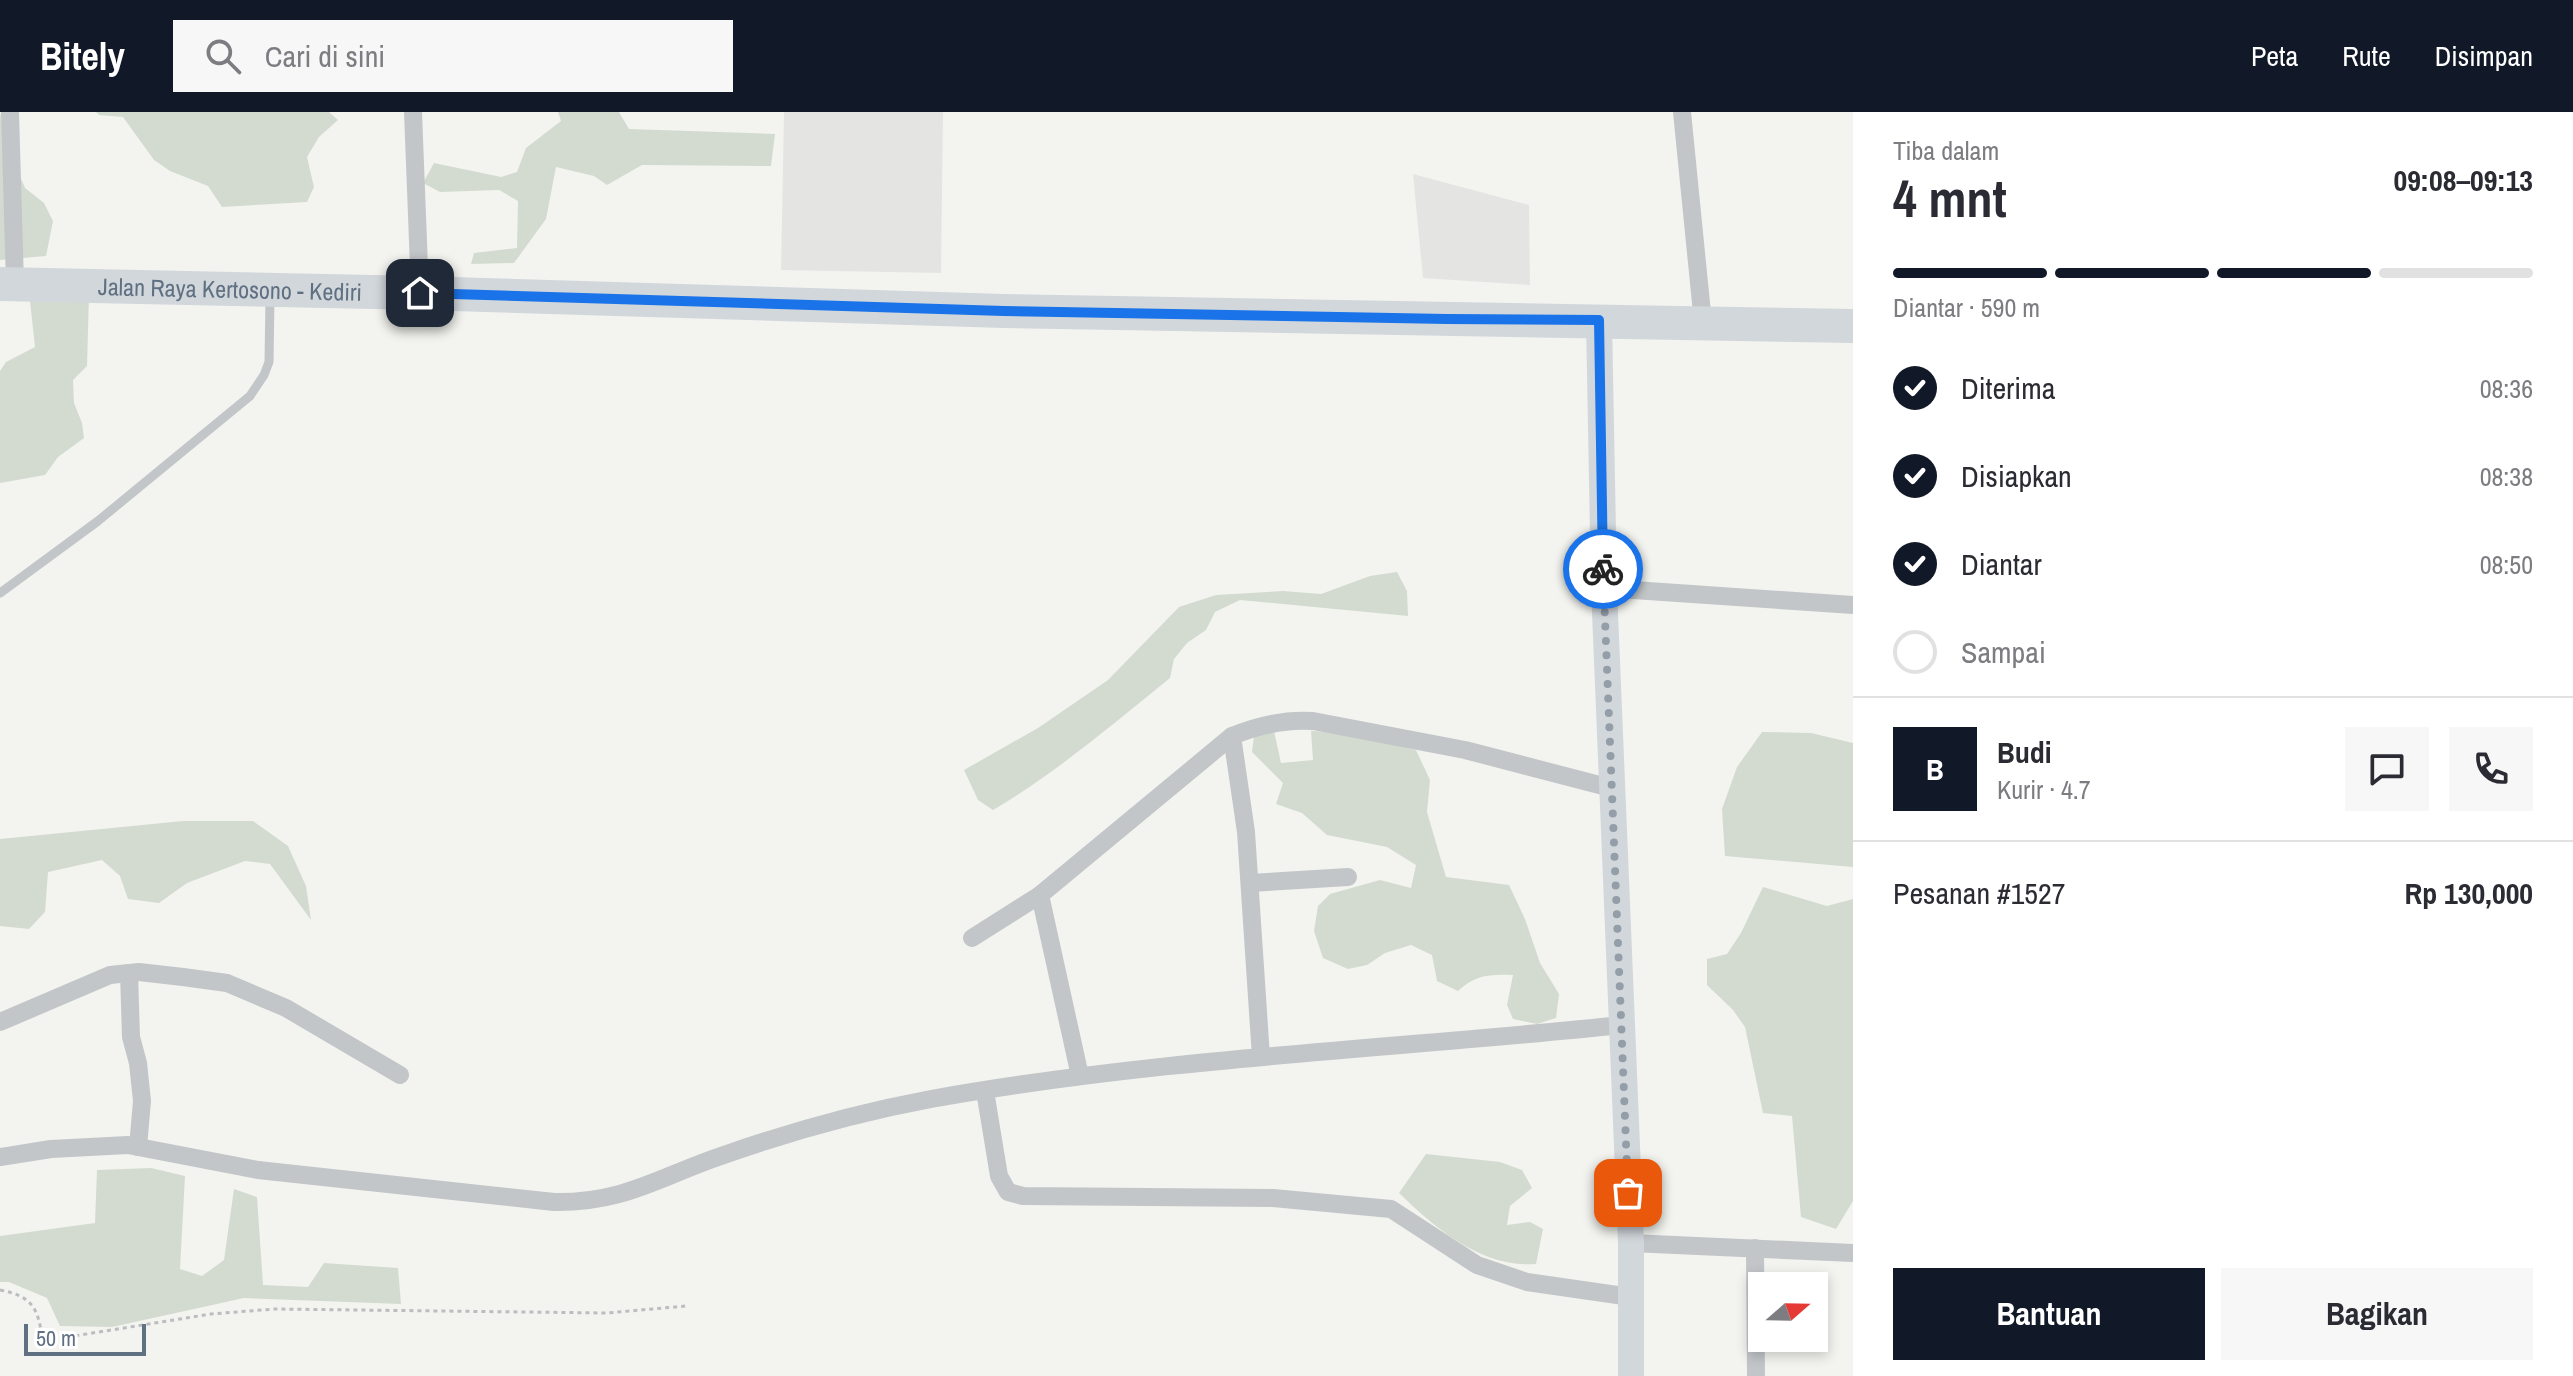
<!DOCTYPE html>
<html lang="id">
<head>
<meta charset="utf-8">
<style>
	body { margin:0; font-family:"Archivo Narrow",sans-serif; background:#f7f7f7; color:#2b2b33; height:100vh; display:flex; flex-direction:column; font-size:30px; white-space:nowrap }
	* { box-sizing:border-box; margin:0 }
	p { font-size:26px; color:#7c7c81 }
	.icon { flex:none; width:44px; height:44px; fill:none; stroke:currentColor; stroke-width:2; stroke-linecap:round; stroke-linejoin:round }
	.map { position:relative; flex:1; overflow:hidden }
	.drawer { display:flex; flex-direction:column; background:#fff; width:720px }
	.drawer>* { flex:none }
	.needle { width:52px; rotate:70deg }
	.buttons { position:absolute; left:1748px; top:1160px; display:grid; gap:16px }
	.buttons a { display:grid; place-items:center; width:80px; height:80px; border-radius:0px; background:#fff; box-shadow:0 4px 12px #0003; font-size:40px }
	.scale { position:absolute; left:24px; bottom:20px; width:122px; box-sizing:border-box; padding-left:8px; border:4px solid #607083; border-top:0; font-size:22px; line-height:28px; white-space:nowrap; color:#607083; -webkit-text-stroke:6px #fff; paint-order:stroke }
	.pin { position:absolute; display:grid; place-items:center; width:68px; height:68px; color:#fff; margin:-34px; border-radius:16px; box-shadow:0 4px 12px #0006 }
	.courier { position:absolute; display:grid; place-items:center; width:80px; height:80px; margin:-40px; border:6px solid #1a73e8; border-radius:50%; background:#fff; color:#222; box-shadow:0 2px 10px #0007 }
	.summary em { font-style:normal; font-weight:700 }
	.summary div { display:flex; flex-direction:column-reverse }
	.summary { display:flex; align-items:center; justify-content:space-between; height:136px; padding:0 40px }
	h1 { font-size:52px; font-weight:700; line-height:60px }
	.bar { display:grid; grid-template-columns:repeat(4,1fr); gap:12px 8px; align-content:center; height:96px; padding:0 40px }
	.bar i { height:10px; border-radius:6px; background:#e1e1e2 }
	.bar .on { background:#111827 }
	.bar p { grid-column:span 4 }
	.line { display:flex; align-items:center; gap:20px; padding:0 40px; border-top:2px solid #e1e1e2 }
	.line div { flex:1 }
	.round { display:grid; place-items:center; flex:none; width:84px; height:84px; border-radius:0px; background:#f7f7f7 }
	ol { padding:0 40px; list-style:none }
	li { display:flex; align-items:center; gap:24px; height:88px }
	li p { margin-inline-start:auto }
	li .icon { padding:8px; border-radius:50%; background:#111827; color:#fff; stroke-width:4 }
	li:last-child { color:#7c7c81 }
	li i { width:44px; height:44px; border:4px solid #e1e1e2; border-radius:50% }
	.primary-button { display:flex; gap:16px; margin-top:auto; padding:16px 40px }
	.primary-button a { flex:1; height:92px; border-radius:0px; background:#111827; color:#fff; font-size:32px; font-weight:700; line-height:92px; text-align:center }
	.primary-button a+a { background:#f7f7f7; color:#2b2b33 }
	header { display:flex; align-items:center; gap:48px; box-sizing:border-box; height:112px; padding:0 40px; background:#111827; color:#fff }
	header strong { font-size:38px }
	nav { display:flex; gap:44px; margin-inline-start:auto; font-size:28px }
	.search { width:560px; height:72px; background:#f7f7f7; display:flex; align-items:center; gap:20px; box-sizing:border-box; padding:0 28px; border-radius:0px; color:#7c7c81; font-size:30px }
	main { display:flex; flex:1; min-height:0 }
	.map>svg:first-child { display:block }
	.built { fill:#e4e5e3 }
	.green { fill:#d3dbd0 }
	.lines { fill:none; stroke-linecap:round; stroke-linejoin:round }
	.path { stroke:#bcbdc0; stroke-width:3; stroke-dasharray:4 4; stroke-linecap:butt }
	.lane { stroke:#c2c6c9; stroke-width:9 }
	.street { stroke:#c2c6c9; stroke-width:18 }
	.secondary { stroke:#d2d7dc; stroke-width:26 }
	.highway { stroke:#d2d7dc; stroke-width:34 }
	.done { stroke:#939ea9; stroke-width:8; stroke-dasharray:0 14.4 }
	.route { stroke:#1a73e8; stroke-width:10 }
	.labels { text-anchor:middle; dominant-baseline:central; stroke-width:8; stroke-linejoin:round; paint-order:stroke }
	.street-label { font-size:24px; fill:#607083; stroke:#fff }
</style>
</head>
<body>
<header>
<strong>Bitely</strong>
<div class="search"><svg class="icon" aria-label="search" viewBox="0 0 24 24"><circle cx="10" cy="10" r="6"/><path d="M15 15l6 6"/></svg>Cari di sini</div>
<nav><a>Peta</a><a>Rute</a><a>Disimpan</a></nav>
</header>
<main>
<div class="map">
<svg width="1853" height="1264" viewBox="0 0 1853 1264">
	<rect width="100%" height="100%" fill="#f3f4ef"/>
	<g class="built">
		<path d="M784,0H943L941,161L781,158Z"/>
		<path d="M1413,62L1529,93L1530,173L1423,166Z"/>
	</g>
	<g class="green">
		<path d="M0,0L7,34L25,76L44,91L53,109L46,144L0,148Z"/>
		<path d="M96,0H329L338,8L319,25L307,45L314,75L307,90L222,95L208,74L170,59L154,48L123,5L99,3Z"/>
		<path d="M558,0H619L629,17L775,22L771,54L642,53L607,73L594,64L556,55L546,107L514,151L471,152L474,141L517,136L518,89L499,78L440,80L423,71L434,51L501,65L517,60L526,36L561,9Z"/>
		<path d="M89,183L87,254L73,268L74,291L82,311L84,326L58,345L45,363L0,371V259L6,250L35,235L30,189Z"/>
		<path d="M1397,460L1407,479L1408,504L1240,488L1215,500L1206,518L1187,531L1174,547L1170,566C1113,612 1056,661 993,698L978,688L964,658L1038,616L1108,568L1179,495L1216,483L1283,479L1321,482L1370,464Z"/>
		<path d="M1274,619L1281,651L1313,648L1311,619L1347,621L1416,638L1430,668L1427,700L1446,765L1509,773L1525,807L1540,851L1559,882L1556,906L1537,912L1513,907L1507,893L1513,863C1490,862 1475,863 1458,879L1437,869L1432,843L1411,833L1385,841L1367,853L1348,857L1323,846L1314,819L1318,794L1330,782L1380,768L1411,776L1416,753L1387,735L1327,723L1302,701L1276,692L1283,671L1252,640L1254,624Z"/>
		<path d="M1762,620L1811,621L1853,631V755L1725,744L1722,697L1737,655Z"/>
		<path d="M183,709H253L288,734L306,774L311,808L270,752L245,749L187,771L159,791L128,787L120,764L102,748L48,760L45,800L29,817L0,814V727Z"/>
		<path d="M1763,775L1827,794L1853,787V1089L1836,1117L1801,1105L1792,1004L1763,1001L1745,915L1733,898L1707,873V847L1727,842L1741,821Z"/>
		<path d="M1426,1042L1500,1050L1522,1058L1532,1076L1510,1094L1507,1113L1530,1110L1543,1117L1536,1152C1482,1156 1436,1117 1399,1081Z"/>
		<path d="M151,1056L185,1064L180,1157L202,1164L224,1148L234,1077L257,1085L263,1173L308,1175L324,1151L398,1156L401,1192L244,1186L112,1215L60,1214L47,1186L9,1170H0V1124L95,1111L97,1058Z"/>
	</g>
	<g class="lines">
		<path class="path" d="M0,1178C31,1184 38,1195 42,1225L49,1228L211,1202L275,1197L607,1201L686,1194"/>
		<path class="lane" d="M0,481L98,409L250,284L264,263L269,250L270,186"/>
		<g class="street">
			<path d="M10,0L15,172"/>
			<path d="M413,0L420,181"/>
			<path d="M1682,0L1703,211"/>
			<path d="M1604,476L1853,493"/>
			<path d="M1232,624L1246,720L1261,945"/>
			<path d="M1250,771L1348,765"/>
			<path d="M972,826L1040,783"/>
			<path d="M129,861L131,925L138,951L142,989L138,1035"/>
			<path d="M0,910L110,863L139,860L183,865L227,871L286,896L400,963"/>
			<path d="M1080,964L1040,783L1232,624C1259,613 1284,607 1313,609L1465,638L1611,676"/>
			<path d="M985,979L999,1064L1008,1080L1023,1084L1273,1086L1391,1097L1477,1153L1527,1170L1631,1185"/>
			<path d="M0,1045L51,1037L128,1033L258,1058L554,1090C624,1091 659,1065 721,1044C789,1020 861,1000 931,987C1160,946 1392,937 1622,913"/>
			<path d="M1631,1131L1853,1141"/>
			<path d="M1755,1136L1756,1264"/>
		</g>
		<path class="secondary" d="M1599,208L1604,476L1631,1131V1264"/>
		<path class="highway" id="s1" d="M0,172L420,181L1004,199L1853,214"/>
	</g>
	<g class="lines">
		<path class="done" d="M1603,457L1628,1081"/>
		<path class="route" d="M420,181L1004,199L1447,207L1599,208L1603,457"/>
	</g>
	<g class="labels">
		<g class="street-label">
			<text stroke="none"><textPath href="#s1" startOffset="230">Jalan Raya Kertosono - Kediri</textPath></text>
		</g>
	</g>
</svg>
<div class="buttons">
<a><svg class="needle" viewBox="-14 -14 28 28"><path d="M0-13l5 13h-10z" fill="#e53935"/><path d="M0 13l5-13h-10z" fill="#7c7c81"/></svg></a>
</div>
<div class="scale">50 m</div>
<div class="pin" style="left:1628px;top:1081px;background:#ea580c"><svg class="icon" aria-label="bag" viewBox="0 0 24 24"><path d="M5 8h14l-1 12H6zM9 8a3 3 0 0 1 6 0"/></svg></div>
<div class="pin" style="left:420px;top:181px;background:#1f2937"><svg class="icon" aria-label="home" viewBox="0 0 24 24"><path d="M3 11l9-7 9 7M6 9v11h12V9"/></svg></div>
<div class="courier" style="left:1603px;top:457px"><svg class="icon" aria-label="bike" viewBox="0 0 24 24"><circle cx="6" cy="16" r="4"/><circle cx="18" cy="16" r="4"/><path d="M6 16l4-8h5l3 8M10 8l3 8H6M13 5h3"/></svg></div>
</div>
<section class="drawer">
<div class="summary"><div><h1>4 mnt</h1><p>Tiba dalam</p></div><em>09:08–09:13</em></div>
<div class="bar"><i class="on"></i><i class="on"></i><i class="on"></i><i></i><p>Diantar · 590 m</p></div>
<ol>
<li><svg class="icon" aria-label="check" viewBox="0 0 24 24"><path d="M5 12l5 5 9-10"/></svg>Diterima<p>08:36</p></li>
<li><svg class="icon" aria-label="check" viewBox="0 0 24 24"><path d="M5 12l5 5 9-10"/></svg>Disiapkan<p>08:38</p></li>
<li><svg class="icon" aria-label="check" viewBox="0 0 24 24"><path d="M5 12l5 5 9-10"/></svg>Diantar<p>08:50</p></li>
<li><i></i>Sampai</li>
</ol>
<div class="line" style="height:144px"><b class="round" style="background:#111827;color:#fff">B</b><div><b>Budi</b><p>Kurir · 4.7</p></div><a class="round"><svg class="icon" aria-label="chat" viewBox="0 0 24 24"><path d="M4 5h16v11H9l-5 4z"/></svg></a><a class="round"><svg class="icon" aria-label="phone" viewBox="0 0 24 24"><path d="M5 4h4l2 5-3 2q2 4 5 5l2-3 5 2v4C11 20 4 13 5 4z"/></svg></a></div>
<div class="line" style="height:104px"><div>Pesanan #1527</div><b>Rp 130,000</b></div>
<div class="primary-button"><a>Bantuan</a><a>Bagikan</a></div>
</section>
</main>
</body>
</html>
